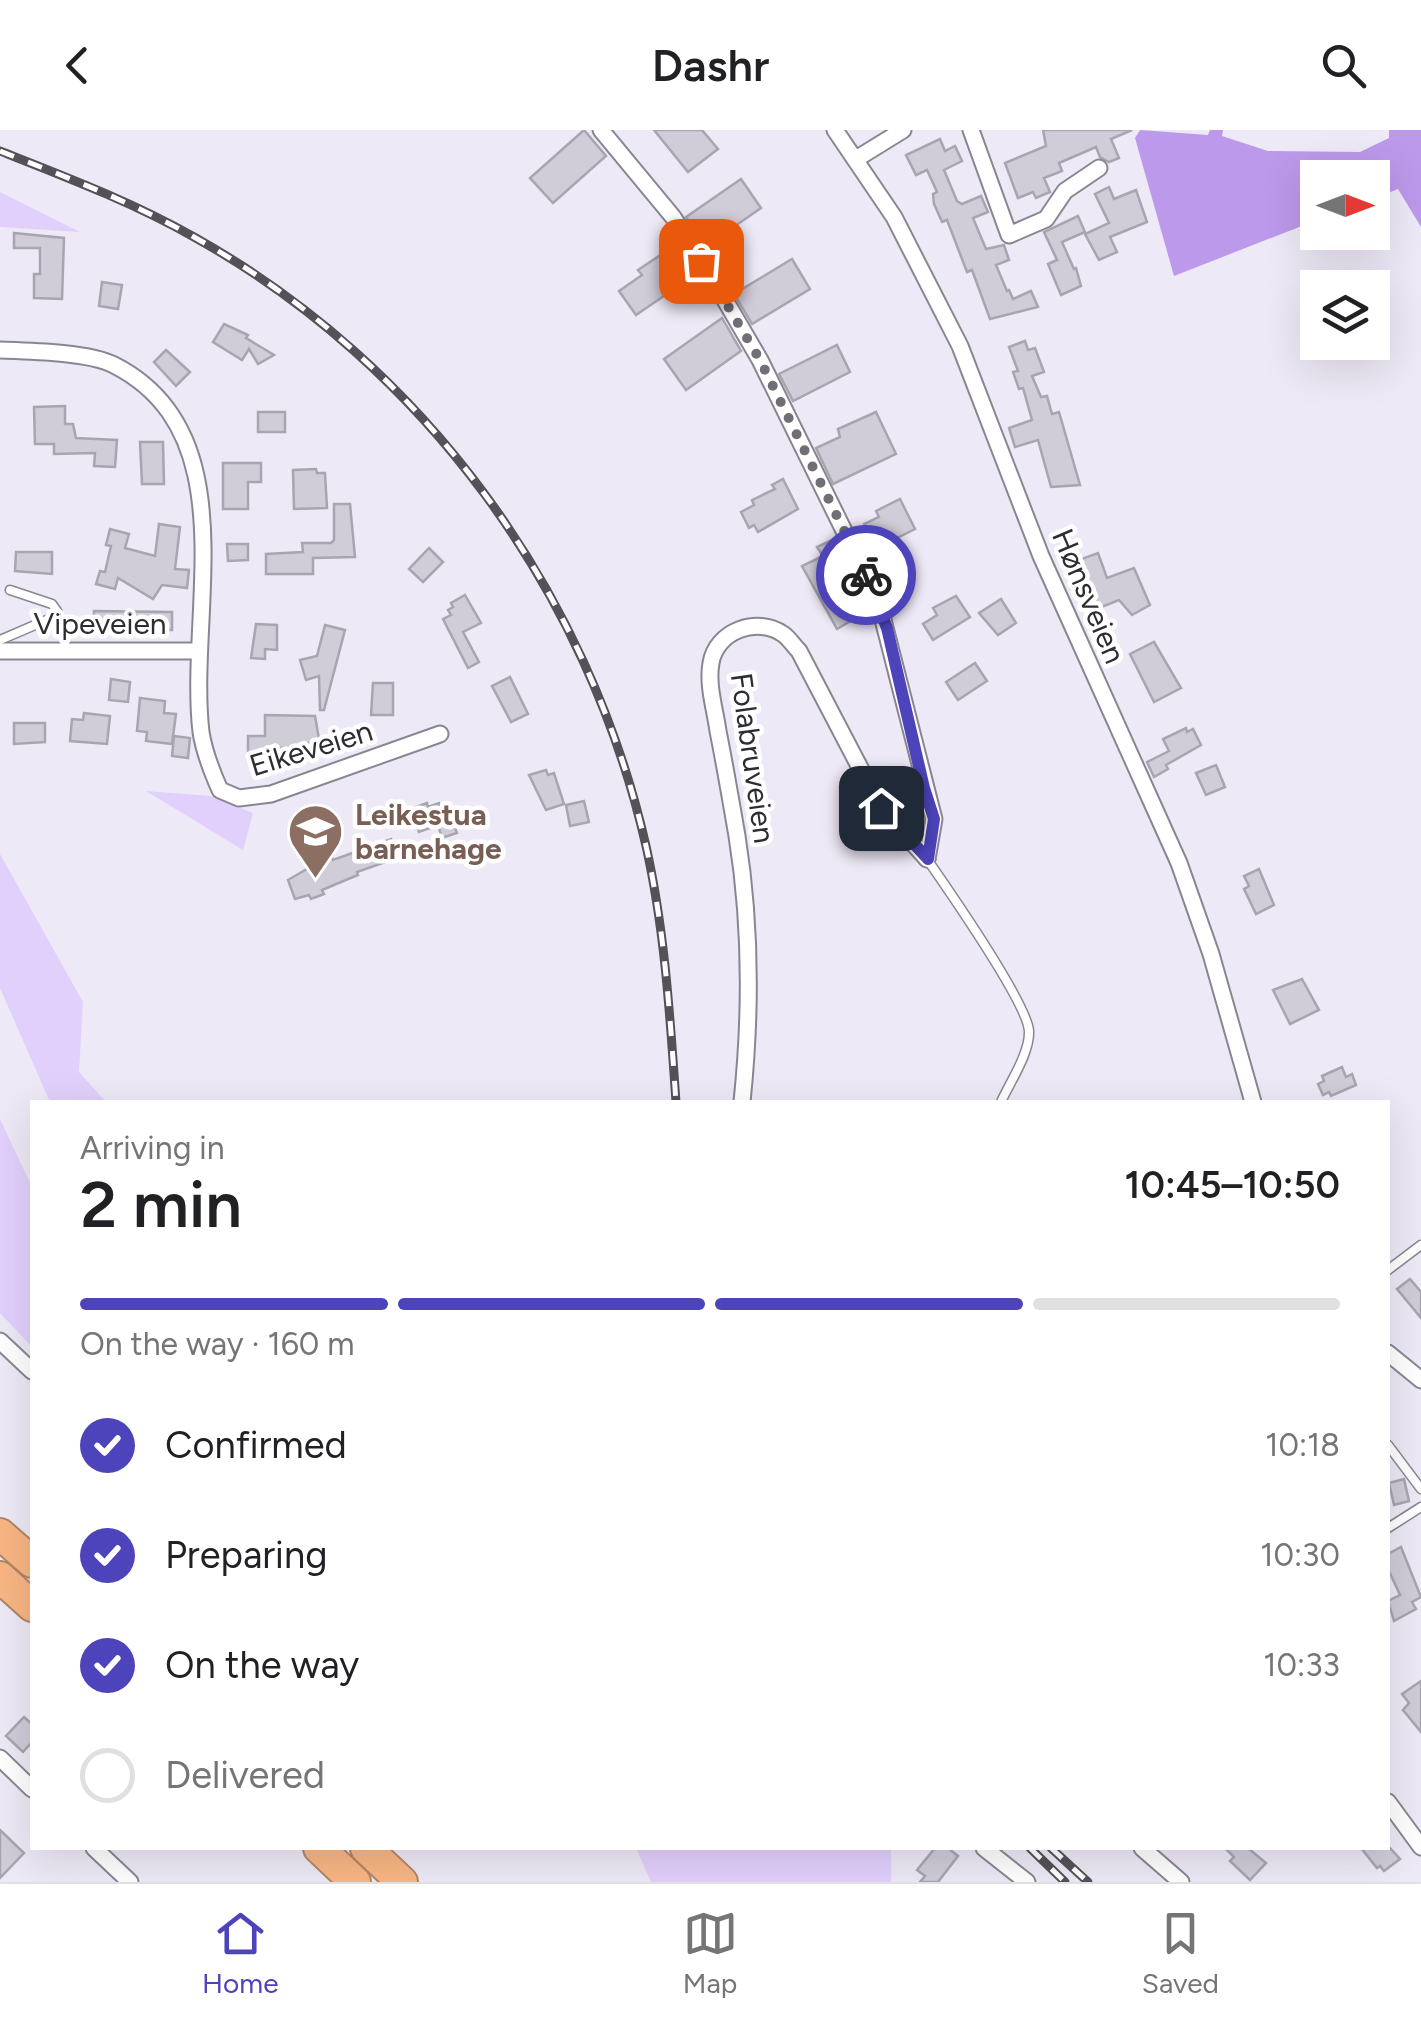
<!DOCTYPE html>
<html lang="en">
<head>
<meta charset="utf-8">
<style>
	body { margin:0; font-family:Figtree,sans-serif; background:#f6f6f6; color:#202124; height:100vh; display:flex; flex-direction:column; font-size:38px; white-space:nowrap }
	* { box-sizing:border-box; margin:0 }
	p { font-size:32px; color:#757577 }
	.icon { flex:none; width:55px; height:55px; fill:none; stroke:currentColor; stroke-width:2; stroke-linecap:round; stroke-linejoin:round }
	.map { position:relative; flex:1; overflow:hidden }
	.details { position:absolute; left:30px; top:970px; width:1360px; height:750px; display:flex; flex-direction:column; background:#fff; border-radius:0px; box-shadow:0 10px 40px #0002 }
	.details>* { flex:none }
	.needle { width:65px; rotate:90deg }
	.fabs { position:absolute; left:1300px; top:30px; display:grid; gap:20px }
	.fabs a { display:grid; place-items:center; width:90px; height:90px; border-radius:0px; background:#fff; box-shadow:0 10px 40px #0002; font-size:50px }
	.pin { position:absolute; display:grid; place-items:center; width:85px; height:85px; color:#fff; margin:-42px; border-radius:20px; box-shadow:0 5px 15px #0006 }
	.courier { position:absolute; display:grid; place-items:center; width:100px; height:100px; margin:-50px; border:8px solid #4d44bb; border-radius:50%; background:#fff; color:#222; box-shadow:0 2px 12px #0007 }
	.head em { font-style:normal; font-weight:600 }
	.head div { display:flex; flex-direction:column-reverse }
	.head { display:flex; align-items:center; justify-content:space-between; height:170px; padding:0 50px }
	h1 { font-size:65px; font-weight:600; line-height:75px }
	.bar { display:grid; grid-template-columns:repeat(4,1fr); gap:15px 10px; align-content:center; height:120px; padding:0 50px }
	.bar i { height:12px; border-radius:8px; background:#e0e0e0 }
	.bar .current { background:#4d44bb }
	.bar p { grid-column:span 4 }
	ol { padding:0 50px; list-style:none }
	li { display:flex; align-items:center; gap:30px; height:110px }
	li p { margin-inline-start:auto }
	li .icon { padding:10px; border-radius:50%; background:#4d44bb; color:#fff; stroke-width:4 }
	li:last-child { color:#757577 }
	li i { width:55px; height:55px; border:5px solid #e0e0e0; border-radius:50% }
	header { display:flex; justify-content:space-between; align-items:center; height:130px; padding:0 50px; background:#fff; font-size:45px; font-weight:600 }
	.menu { display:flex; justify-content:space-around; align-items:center; height:140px; border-top:2px solid #e0e0e0; background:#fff; font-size:28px; color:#757577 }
	.menu a { display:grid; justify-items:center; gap:5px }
	.menu .current { color:#4d44bb }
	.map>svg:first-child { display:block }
	.green { fill:#e2d0fc }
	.forest { fill:#bc99ea }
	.building { fill:#d0ccd8; stroke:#a9a5b0; stroke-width:2.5 }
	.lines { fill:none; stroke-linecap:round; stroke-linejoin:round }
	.lane-casing { stroke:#8a8691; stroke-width:11 }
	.street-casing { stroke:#8a8691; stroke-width:19 }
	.highway-casing { stroke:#b28667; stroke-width:34 }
	.lane { stroke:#fff; stroke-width:8 }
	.street { stroke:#fff; stroke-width:15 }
	.highway { stroke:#f9b684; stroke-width:30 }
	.rail-casing { stroke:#545158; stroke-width:9 }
	.rail { stroke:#fff; stroke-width:5; stroke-dasharray:15; stroke-linecap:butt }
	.done { stroke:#716e76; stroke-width:10; stroke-dasharray:0 18 }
	.route { stroke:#4d44bb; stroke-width:12 }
	.labels { text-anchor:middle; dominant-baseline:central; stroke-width:9; stroke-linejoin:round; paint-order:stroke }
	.street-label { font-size:30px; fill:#2e2c31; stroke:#fff }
	.education-label { font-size:30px; font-weight:bold; fill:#785e54; stroke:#fff; text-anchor:start }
</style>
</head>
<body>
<header><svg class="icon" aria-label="back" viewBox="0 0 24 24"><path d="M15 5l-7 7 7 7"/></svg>Dashr<svg class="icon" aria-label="search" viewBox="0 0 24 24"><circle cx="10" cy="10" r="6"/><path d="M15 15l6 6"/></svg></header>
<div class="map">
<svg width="1421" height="1752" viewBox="0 0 1421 1752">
	<rect width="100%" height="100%" fill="#eee9f6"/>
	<g class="green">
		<path d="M0,62L80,102L0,97Z"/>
		<path d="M146,661L211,666L253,683L243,720Z"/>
		<path d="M0,724L83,872L79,942L106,972H50L0,858Z"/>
		<path d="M0,989L32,1057V1217L0,1183Z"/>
		<path d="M636,1718H891V1752H651Z"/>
	</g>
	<path class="forest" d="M1140,0L1208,5L1210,0H1223L1222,6L1268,21L1360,22L1389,8V0H1421V97L1398,59L1373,69L1372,48H1318L1317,90L1174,146L1135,8Z"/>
	<g class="building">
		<path d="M584,0L606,26L553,73L530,48Z"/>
		<path d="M654,0H702L718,19L688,42Z"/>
		<path d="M1043,0H1132L1111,9L1119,28L1109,32L1100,27L1096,17L1059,33L1062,41L1044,48L1050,62L1036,68L1033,62L1018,68L1005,33L1046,16Z"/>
		<path d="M940,9L945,21L955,16L962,31L944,40L957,71L962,74L981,66L988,82L973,88L986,119L1004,115L1009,130L996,135L1007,161L1009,160L1013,169L1031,161L1038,177L990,189L972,140L967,142L947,90L942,92L934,74L933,64L937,62L927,40L916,45L906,25Z"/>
		<path d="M741,49L761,78L705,117L686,87Z"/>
		<path d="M1109,57L1114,69L1136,60L1147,92L1110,107L1117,122L1099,130L1085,104L1109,93L1095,64Z"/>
		<path d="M1078,86L1085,102L1062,112L1074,139L1076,138L1081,156L1061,165L1048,134L1057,130L1044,102Z"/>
		<path d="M14,103L64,108L62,169L34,168V144H40V118H14Z"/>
		<path d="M677,114L696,144L636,185L619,161L642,145L638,140Z"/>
		<path d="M792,129L810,159L752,194L734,164Z"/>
		<path d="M102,152L122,155L118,179L99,176Z"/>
		<path d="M722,188L741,221L686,260L664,229Z"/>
		<path d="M224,194L248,205L246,208L274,225L258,234L249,219L242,230L213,212Z"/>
		<path d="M1025,211L1028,220L1035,218L1044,242L1032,246L1041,267L1047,266L1052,284L1059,282L1080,355L1051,357L1038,310L1015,317L1009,298L1032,290L1023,258L1019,259L1013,242L1018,241L1009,217Z"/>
		<path d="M837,215L850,242L793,271L779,244Z"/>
		<path d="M166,220L190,242L176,256L154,232Z"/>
		<path d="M65,276V294H73L76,308L117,310L115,337L94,336L95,323L54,324V314H35L34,277Z"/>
		<rect x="258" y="282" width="27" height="20"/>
		<path d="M876,282L896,324L833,354L816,318L840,307L838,299Z"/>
		<path d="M140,312H163L164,354H142Z"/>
		<path d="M223,333H261V352H248V379H223Z"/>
		<path d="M316,339L317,343H325L327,378L294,379L293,340Z"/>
		<path d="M783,349L798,379L758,402L754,395L749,398L741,382L754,375L752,370L775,359L772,355Z"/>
		<path d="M900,369L915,399L877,418L864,394L879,387L876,381Z"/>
		<path d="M334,374H350L355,427L313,428V444H266V424L303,422L302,413H331L334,410Z"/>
		<path d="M159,394L180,397L175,439L189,440L187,458L162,455L153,469L118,448L115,459L96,454L100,441L105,442L111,416L106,415L110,399L129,404L125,418L155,426Z"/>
		<path d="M832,410L869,480L837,499L802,436L823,426L817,417Z"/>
		<path d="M227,414H248V430L228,431Z"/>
		<path d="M429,418L443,432L423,452L409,439Z"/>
		<path d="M16,422H52V444L15,441Z"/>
		<path d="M1098,423L1107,448L1134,438L1150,475L1132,485L1119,470L1094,480L1076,431Z"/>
		<path d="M465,465L481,493L463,502L479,532L468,538L443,489L451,485L448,480L453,477L451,473Z"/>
		<path d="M956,466L970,487L933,510L923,494L937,485L933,478Z"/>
		<path d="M1001,469L1016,493L998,505L979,483Z"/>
		<path d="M94,481L172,482V500H94Z"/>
		<path d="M256,494L277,495V520L265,519V529L251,528Z"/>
		<path d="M325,495L345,500L324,580H320L319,546L306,550L300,530L317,526Z"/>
		<path d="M1154,512L1181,558L1154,572L1130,524Z"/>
		<path d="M975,533L987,551L958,570L946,552Z"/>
		<path d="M510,547L528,584L511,592L492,556Z"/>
		<path d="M111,549L130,552L128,572L109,570Z"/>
		<path d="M373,553H393V585H371Z"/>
		<path d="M140,568L165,571L164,583L176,584L172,614L146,611L147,602L137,601Z"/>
		<path d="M84,583L110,586L107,614L70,611L72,589L83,590Z"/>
		<path d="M265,585L315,586L319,609H315V613H305L304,618H272V626H248V606H265Z"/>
		<path d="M14,593H45V612L14,614Z"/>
		<path d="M1186,598L1187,602L1193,599L1201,615L1166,635L1168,639L1154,647L1147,632L1169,621L1163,609Z"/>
		<path d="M174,606L190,608L188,628L172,626Z"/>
		<path d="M1216,635L1225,657L1206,665L1196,643Z"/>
		<path d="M546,640L548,645L554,643L564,674L546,680L529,645Z"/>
		<path d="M584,671L589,692L570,696L566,675Z"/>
		<path d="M427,673L428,677L439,673L443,683L449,681L457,703L442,708L438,695L419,702L411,679Z"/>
		<path d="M391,709L397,728L357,742L358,745L322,760L324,764L311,769L309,765L295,769L288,750L317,733L315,728L330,722L333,730Z"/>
		<path d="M1259,739L1274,775L1256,784L1244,759L1249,756L1244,746Z"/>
		<path d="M1302,849L1319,880L1290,894L1273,860Z"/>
		<path d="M1342,937L1346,947L1352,944L1356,955L1331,966L1329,962L1323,965L1318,954L1324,951L1322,946Z"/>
		<path d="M1410,1149L1421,1162V1188L1397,1159Z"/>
		<path d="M1404,1349L1409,1371L1394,1375L1389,1353Z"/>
		<path d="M1401,1417L1421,1467L1412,1472L1416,1479L1394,1491L1388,1471L1400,1465L1388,1439V1424Z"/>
		<path d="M1421,1551V1602L1403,1580L1409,1573L1402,1564Z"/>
		<path d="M24,1587L32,1594V1612L23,1622L6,1606Z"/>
		<path d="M0,1700L24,1723L0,1748Z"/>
		<path d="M935,1718H948L958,1726L938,1752H920L925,1746L917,1740Z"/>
		<path d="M1225,1718H1248L1266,1733L1250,1750L1230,1731L1234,1727Z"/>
		<path d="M1361,1718H1390L1400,1729L1384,1741L1380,1736L1377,1738Z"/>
	</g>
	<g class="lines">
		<defs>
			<g id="lane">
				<path d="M0,510L49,489L57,481L52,474L10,460"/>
				<path d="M927,729C947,758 1027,872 1029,901C1030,923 1010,952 1001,972"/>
				<path d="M1388,1140L1421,1115"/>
				<path d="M1388,1315L1421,1359"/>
				<path d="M1388,1398L1421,1377"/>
			</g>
			<g id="street">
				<path d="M601,0L673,87L718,158L760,230L878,470L934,689L927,729"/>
				<path d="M835,0L894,87L960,216L1041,426L1179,733L1211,824L1253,972"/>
				<path d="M971,0L1009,105L1046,89L1065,61L1099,38"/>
				<path d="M856,29L903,0"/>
				<path d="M0,220C29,221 89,222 114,235C248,303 187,482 201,602C204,622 212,642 220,660L239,668L271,664L440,604"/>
				<path d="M0,521H199"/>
				<path d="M742,972C751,885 751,793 737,706C731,671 725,636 718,601C715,579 707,555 711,533C716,501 757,486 783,504C789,508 794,516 799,521L881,678L927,729"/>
				<path d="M0,1211L32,1241"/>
				<path d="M1388,1223L1421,1250"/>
				<path d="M0,1628L32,1659"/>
				<path d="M1388,1672L1421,1717"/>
				<path d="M94,1718L130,1752"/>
				<path d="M984,1718L1027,1752"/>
				<path d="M1142,1718L1181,1752"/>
			</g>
			<g id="highway">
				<path d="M0,1404L32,1432"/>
				<path d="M0,1447L32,1476"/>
				<path d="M319,1718L355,1752"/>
				<path d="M366,1718L402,1752"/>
			</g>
		</defs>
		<use href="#lane" class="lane-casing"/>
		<use href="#street" class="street-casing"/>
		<use href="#highway" class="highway-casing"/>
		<use href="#lane" class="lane"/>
		<use href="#street" class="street"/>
		<use href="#highway" class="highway"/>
		<defs>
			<g id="rail">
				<path d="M0,21C66,47 132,72 194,107C424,235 588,461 646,716C665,801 670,887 676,972"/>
				<path d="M1030,1718L1065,1752"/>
				<path d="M1051,1718L1088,1752"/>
			</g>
		</defs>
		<use href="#rail" class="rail-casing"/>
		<use href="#rail" class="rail"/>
	</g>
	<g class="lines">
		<path class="done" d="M701,131L760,230L866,445"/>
		<path class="route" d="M866,445L887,498L924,658L934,689L928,729L881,678"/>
	</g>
	<defs>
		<symbol id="school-pin" viewBox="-11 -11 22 30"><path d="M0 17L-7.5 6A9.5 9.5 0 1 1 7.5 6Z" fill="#8d6e63" stroke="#fff"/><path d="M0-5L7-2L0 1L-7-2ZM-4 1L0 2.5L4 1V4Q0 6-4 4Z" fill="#fff"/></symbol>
	</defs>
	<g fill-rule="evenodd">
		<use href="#school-pin" x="284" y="670" width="63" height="86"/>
	</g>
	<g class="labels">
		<g class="street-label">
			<text transform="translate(1089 466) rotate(67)">Hønsveien</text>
			<text x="100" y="493">Vipeveien</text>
			<text transform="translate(311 618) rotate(-17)">Eikeveien</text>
			<text transform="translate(753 628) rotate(82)">Folabruveien</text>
		</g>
		<g class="education-label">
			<text x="355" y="684">Leikestua<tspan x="355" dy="34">barnehage</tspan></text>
		</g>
	</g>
</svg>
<div class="fabs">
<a><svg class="needle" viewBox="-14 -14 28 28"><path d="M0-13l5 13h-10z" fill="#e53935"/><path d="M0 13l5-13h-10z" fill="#757577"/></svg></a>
<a><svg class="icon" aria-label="layers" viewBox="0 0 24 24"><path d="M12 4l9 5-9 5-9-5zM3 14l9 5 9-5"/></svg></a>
</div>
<div class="pin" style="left:701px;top:131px;background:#ea580c"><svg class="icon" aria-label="bag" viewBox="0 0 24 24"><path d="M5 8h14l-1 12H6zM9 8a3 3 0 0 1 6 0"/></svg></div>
<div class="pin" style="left:881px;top:678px;background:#1f2937"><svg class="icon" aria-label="home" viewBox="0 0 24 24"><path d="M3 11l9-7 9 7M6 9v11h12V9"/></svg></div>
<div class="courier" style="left:866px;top:445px"><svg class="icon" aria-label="bike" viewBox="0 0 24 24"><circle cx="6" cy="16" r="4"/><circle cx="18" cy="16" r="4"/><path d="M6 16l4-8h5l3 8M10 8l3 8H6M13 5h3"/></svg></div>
<section class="details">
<div class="head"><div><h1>2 min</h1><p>Arriving in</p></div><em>10:45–10:50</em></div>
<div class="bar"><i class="current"></i><i class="current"></i><i class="current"></i><i></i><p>On the way · 160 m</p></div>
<ol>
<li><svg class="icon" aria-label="check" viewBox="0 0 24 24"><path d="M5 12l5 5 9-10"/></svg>Confirmed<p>10:18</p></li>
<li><svg class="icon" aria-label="check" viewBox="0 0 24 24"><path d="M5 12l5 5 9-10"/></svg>Preparing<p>10:30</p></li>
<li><svg class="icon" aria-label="check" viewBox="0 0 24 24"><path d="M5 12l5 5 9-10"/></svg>On the way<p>10:33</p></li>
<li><i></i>Delivered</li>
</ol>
</section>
</div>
<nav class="menu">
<a class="current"><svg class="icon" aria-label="home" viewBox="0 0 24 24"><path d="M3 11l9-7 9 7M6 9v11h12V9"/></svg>Home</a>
<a><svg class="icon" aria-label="map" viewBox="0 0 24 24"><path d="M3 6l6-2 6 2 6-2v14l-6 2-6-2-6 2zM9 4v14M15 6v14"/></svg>Map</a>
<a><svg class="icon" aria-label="saved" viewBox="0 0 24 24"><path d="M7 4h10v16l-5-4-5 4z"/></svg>Saved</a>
</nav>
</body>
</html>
